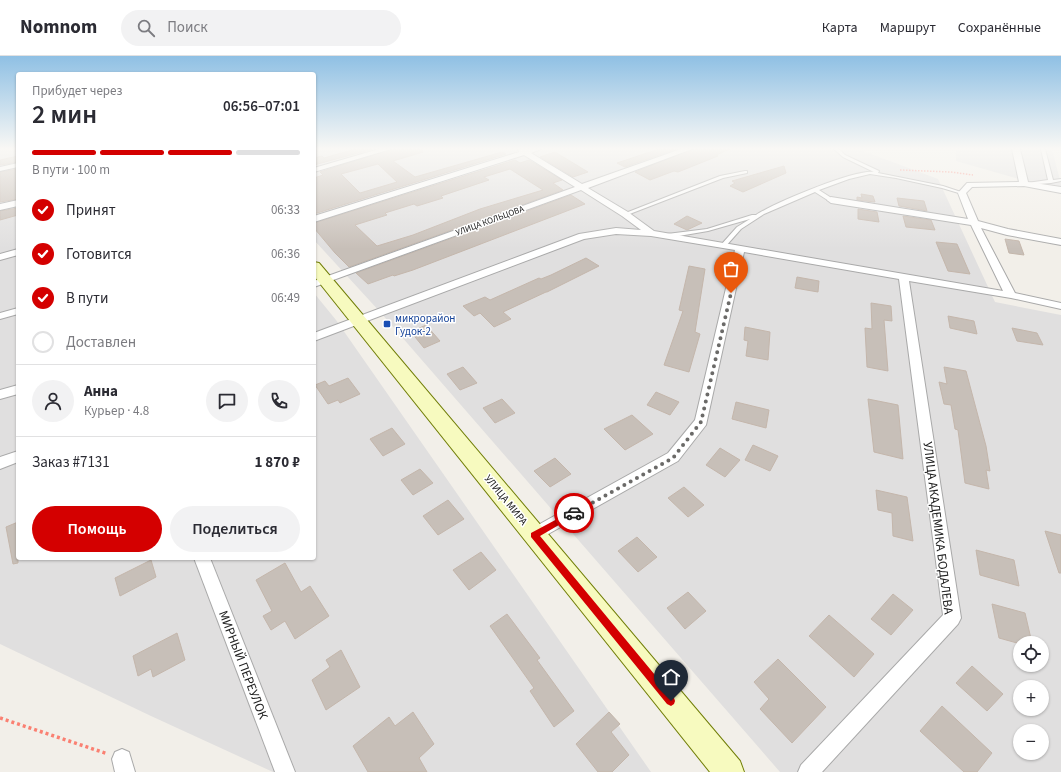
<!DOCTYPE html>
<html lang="ru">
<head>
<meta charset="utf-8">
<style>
	body { margin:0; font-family:"Source Sans 3",sans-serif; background:#f2f2f3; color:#2b2b33; height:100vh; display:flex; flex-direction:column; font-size:15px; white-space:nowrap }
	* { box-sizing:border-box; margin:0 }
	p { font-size:13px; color:#7c7c81 }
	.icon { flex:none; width:22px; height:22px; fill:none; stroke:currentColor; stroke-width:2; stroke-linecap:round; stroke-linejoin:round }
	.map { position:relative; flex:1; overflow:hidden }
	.details { position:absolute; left:16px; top:16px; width:300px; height:488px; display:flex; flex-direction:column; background:#fff; border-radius:4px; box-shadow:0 1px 3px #0004 }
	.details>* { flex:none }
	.buttons { position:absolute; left:1013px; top:580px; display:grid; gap:8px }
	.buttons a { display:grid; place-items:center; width:36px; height:36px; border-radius:50%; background:#fff; box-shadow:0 1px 3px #0004; font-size:20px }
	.pin { position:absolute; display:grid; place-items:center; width:34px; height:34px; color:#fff; margin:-41px -17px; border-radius:50% 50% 50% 0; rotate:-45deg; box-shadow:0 0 4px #0007 }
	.pin .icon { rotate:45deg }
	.courier { position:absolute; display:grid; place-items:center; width:40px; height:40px; margin:-20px; border:3px solid #d40000; border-radius:50%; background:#fff; color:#222; box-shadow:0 1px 5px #0007 }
	.overview em { font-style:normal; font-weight:600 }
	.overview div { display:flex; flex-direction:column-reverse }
	.overview { display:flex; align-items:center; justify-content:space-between; height:68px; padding:0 16px }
	h1 { font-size:26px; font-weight:600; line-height:30px }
	.bar { display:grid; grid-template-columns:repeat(4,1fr); gap:6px 4px; align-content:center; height:48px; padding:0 16px }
	.bar i { height:5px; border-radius:3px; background:#e1e1e2 }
	.bar .active { background:#d40000 }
	.bar p { grid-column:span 4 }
	.line { display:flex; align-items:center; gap:10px; padding:0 16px; border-top:1px solid #e1e1e2 }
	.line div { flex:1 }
	.round { display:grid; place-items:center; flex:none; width:42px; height:42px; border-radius:21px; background:#f2f2f3 }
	ol { padding:0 16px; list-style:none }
	li { display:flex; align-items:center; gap:12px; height:44px }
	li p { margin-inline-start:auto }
	li .icon { padding:4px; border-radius:50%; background:#d40000; color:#fff; stroke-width:4 }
	li:last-child { color:#7c7c81 }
	li i { width:22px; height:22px; border:2px solid #e1e1e2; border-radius:50% }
	.button { display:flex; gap:8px; margin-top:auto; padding:8px 16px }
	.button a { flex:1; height:46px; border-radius:24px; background:#d40000; color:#fff; font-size:16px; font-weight:600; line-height:46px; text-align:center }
	.button a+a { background:#f2f2f3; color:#2b2b33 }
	header { display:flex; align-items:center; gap:24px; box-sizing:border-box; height:56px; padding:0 20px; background:#fff; border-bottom:1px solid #e1e1e2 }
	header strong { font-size:19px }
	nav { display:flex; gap:22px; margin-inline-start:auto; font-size:14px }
	.search { width:280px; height:36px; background:#f2f2f3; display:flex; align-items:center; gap:10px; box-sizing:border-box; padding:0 14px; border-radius:22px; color:#7c7c81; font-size:15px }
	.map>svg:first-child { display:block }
	.residential { fill:#e0dfdf; fill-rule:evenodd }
	.building { fill:#c7bfb8; stroke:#c4b6ab; fill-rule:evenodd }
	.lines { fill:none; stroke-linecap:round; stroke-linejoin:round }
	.lane-casing { stroke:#a9a9a9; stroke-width:2 }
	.street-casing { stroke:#a9a9a9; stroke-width:2 }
	.secondary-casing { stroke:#707d05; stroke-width:2 }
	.path-far1 { stroke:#fa8072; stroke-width:1.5; stroke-dasharray:1.5 1.5; stroke-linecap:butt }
	.path { stroke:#fa8072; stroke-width:3.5; stroke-dasharray:3 3; stroke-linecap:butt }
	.lane { fill:#fff; fill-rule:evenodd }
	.street { fill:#fff; fill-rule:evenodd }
	.secondary { fill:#f7fabf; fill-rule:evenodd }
	.route { fill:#d40000 }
	.done { stroke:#6b6a68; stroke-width:4; stroke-dasharray:0 7.2 }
	.transit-dot { fill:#1a4fb4; stroke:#fff; stroke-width:1.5 }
	.labels { text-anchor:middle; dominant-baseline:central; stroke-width:3; stroke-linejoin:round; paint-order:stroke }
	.far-street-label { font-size:9px; fill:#222; stroke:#fff }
	.transit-label { font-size:11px; fill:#164399; stroke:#fff; text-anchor:start }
	.street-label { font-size:11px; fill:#222; stroke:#fff }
	.near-street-label { font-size:13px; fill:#222; stroke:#fff }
</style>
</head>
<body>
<header>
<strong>Nomnom</strong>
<div class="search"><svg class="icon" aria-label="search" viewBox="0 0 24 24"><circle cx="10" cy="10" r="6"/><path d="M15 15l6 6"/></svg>Поиск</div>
<nav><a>Карта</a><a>Маршрут</a><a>Сохранённые</a></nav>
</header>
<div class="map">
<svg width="1061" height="716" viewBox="0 0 1061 716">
	<rect width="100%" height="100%" fill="#f2efe9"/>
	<g class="residential">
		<path d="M0,93H18V502H314V237L336,264L651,716H273L151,660L0,588Z"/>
		<path d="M314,93H858L938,123L995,246L1061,259V716H780L381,257L314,184ZM1020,587H1042V609H1020ZM1020,631H1042V653H1020ZM1020,675H1042V697H1020Z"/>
		<path d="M956,93H1052L1061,128V135L956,105Z"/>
	</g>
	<g class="building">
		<path d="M355,93H373L314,109V102L322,100L324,102Z"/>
		<path d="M392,93H422L423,96L393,105L415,121L502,96L506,98L314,158V122L323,119L320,116ZM378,108L397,126L360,137L341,118Z"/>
		<path d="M659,93H676L625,111L617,107Z"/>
		<path d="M693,93H730L716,99L718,100L678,116L674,115L650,124L635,116Z"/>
		<path d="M555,96L588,116L573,121L540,101Z"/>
		<path d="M18,100V106L0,109V104Z"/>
		<path d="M515,104L520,107L529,104L562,124L553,127L563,134L349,211L335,197L314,172V167ZM510,113L543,134L480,153L413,179L377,190L355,169L387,159L385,157L414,148L417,150L443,142L441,140L489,124L484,121Z"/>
		<path d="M784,110L786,117L743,136L730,130L735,127L732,125Z"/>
		<path d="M18,113V143L0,146V116Z"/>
		<path d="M861,138L873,140L875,146L857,144V141L862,142Z"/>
		<path d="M571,139L585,148L413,214L394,220L393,219L368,228L356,217Z"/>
		<path d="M897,142L924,145L927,155L899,150Z"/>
		<path d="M18,152V159L0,164V155Z"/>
		<path d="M858,153L877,156L879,166L858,163Z"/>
		<path d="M687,160L702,167L687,174L674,168Z"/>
		<path d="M903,160L931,164L935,174L906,171Z"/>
		<path d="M1005,183L1019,185L1024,199L1009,197Z"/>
		<path d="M936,186L957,188L970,218L948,215Z"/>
		<path d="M586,202L599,210L547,236H546L503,256L511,263L494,271L480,257L474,260L463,250L485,241L490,244L539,222L541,223L551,219Z"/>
		<path d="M689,210L705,213L695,276L700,278L689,316L664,309L683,255L679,254Z"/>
		<path d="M797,221L819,225L818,236L795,232Z"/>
		<path d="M871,247L891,250L892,265L884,264L888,315L867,311L865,272L872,273Z"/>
		<path d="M948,260L974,265L977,278L950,272Z"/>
		<path d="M426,269L440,285L424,292L411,276Z"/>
		<path d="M745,271L770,276L768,304L746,300L748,285L744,284Z"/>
		<path d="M1012,272L1037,277L1043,289L1017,285Z"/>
		<path d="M463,311L477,327L460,334L447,318Z"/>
		<path d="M944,311L966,315L986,390L990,415L986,414L989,433L965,427L958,374L955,373L951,349L944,348L939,326L947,328Z"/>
		<path d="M348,322L360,338L340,347L338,344L328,348L315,329L325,325L329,330Z"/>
		<path d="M656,336L679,346L670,359L647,349Z"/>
		<path d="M502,343L515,357L495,367L483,352Z"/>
		<path d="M868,343L898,349L903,403L874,396Z"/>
		<path d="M736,346L769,354L766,372L732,363Z"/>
		<path d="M632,359L653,378L625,394L604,373Z"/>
		<path d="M392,372L405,388L383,400L370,383Z"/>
		<path d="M753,389L778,400L770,415L745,404Z"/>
		<path d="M720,392L740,404L725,421L706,409Z"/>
		<path d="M555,402L571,418L550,431L534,415Z"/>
		<path d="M420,413L433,427L413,439L401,424Z"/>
		<path d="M684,431L704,449L688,461L668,442Z"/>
		<path d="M876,434L907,441L913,485L893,480L892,457L878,454Z"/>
		<path d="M448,444L464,463L438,479L423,460Z"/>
		<path d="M18,466V507L13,508L6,471Z"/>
		<path d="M1045,475L1061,479V517H1059Z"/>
		<path d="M637,481L657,501L638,516L618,495Z"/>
		<path d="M976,494L1014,504L1019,530L980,519Z"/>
		<path d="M481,496L496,514L469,534L453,514Z"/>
		<path d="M151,504L156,521L120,540L115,522Z"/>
		<path d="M285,507L301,536L310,530L329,560L295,583L285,565L271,574L263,560L272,555L256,524Z"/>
		<path d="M688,536L706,555L685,573L667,552Z"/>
		<path d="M893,538L913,554L891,579L871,563Z"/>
		<path d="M992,548L1025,557L1032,587H1017L999,582Z"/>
		<path d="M507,558L540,602L537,604L574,655L554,671L530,635L534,632L490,570Z"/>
		<path d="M829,559L874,598L854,621L809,580Z"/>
		<path d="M177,577L185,604L153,621L151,613L138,620L133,600Z"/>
		<path d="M341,594L360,631L326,654L312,624L330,611L326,604Z"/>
		<path d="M778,603L826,651L792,687L760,653L769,643L754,626Z"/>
		<path d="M972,610L1003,638L987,655L956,627Z"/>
		<path d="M942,650L992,697L977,716H964L920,675Z"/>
		<path d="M413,656L434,688L419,702L427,716H368L353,690L389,661L395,670Z"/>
		<path d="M609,656L620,668L611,676L629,699L612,716H598L576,688Z"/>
	</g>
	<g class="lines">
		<defs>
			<g id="lane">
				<path d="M834,93H839L845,99L879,115L878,117L943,130L964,137L962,138L942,132L896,122L870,118L849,123L819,134L833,143V145H829L815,136L764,158L741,173L725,191L720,190L737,171L750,163L708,175L667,182L664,180L667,178L707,173L752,159H756C774,147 855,113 874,116L843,101Z"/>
				<path d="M1041,93H1045L1053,124L1061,123V125L1051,127L1025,129V128L1027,127L1048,124Z"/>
				<path d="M745,115H747V117L723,122L627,159L623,158L720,120Z"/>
			</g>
			<g id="street">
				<path d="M379,93H391L314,116V112Z"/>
				<path d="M518,93H541L531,97L582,128L681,93H692L588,132L628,156L654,175L1003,235L971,169L831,147L827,144L831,141L968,163L958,137L967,127L1019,126L1012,93H1020L1028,126L1061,131V137L1024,130L972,131L966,137L978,165L1008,173L1061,183V189L1007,179L981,172L1015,237L1061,247V253L1011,242L909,225L961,562L958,568L822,716H798L801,709L943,559L899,223L744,196L706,369L678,405L534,486L529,484L526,479L529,474L668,397L695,364L735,194L651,180L616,178L584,183L314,285V277L579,178L616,172L641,174L622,160L581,134L314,231V225L575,131L524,99L314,166V160L519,96Z"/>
				<path d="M18,107V111L0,115V111Z"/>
				<path d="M18,144V150L0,154V148Z"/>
				<path d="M18,193V199L0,204V198Z"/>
				<path d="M18,252V258L0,263V257Z"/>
				<path d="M18,329V338L0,343V334Z"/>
				<path d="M18,395V406L0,413V401Z"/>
				<path d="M194,502H210L295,716H275Z"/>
				<path d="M122,693L129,696L135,716H115L112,703L115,696Z"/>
			</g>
			<path id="secondary" d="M314,206L319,207L740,705L744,716H710L314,220Z"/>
		</defs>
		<use href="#lane" class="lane-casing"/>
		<use href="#street" class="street-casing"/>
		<use href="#secondary" class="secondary-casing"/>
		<path class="path-far1" d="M900,114L951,116L973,119"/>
		<path class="path" d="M0,662L108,698"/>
		<use href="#lane" class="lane"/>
		<use href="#street" class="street"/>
		<use href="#secondary" class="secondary"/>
	</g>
	<linearGradient id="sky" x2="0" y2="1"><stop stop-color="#8fc0e4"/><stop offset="0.48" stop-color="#f9f8f5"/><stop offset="1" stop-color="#f9f8f5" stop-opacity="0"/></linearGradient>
	<rect width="1061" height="193" fill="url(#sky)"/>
	<path class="route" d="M574,454L577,457L576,459L540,480L674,642L675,645L674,648L671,650L667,648L531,481V477Z"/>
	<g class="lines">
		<path class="done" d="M574,457L673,402L701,366L731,237"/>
	</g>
	<rect class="transit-dot" x="383" y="264" width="8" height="8" rx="2"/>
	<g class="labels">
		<g class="far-street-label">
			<text transform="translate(490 165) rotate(-20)">УЛИЦА КОЛЬЦОВА</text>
		</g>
		<g class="transit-label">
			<text x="395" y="262">микрорайон<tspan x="395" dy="13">Гудок-2</tspan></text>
		</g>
		<g class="street-label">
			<text transform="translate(506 444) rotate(51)">УЛИЦА МИРА</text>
		</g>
		<g class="near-street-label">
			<text transform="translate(938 472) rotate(83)">УЛИЦА АКАДЕМИКА БОДАЛЕВА</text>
			<text transform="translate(243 609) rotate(69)">МИРНЫЙ ПЕРЕУЛОК</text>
		</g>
	</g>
</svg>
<div class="buttons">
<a><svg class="icon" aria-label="locate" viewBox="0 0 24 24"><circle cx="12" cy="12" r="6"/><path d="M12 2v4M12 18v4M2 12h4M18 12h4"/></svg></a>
<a>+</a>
<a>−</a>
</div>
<div class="pin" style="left:731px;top:237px;background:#ea580c"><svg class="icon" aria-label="bag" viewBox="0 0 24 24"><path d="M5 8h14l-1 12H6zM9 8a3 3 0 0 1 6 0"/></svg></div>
<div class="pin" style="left:671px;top:645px;background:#1f2937"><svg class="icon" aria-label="home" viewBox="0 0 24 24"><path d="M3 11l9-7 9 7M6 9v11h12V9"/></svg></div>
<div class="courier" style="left:574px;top:457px"><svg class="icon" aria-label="car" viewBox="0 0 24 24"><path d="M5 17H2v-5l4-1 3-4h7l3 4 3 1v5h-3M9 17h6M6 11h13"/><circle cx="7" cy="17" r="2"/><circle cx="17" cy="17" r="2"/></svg></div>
<section class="details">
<div class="overview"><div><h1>2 мин</h1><p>Прибудет через</p></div><em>06:56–07:01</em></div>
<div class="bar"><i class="active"></i><i class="active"></i><i class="active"></i><i></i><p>В пути · 100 m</p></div>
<ol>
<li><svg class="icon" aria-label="check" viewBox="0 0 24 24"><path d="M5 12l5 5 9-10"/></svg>Принят<p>06:33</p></li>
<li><svg class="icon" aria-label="check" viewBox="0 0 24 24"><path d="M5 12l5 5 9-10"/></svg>Готовится<p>06:36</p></li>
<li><svg class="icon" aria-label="check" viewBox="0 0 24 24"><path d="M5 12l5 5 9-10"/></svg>В пути<p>06:49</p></li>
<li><i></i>Доставлен</li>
</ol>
<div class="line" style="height:72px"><a class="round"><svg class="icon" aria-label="person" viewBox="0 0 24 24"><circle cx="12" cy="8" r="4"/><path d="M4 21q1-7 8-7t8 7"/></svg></a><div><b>Анна</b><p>Курьер · 4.8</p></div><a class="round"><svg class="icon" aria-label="chat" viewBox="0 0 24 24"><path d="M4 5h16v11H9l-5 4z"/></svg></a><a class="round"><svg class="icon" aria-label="phone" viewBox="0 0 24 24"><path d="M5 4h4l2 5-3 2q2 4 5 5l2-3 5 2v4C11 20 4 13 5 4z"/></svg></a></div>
<div class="line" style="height:52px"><div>Заказ #7131</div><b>1 870 ₽</b></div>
<div class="button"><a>Помощь</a><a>Поделиться</a></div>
</section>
</div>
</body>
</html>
